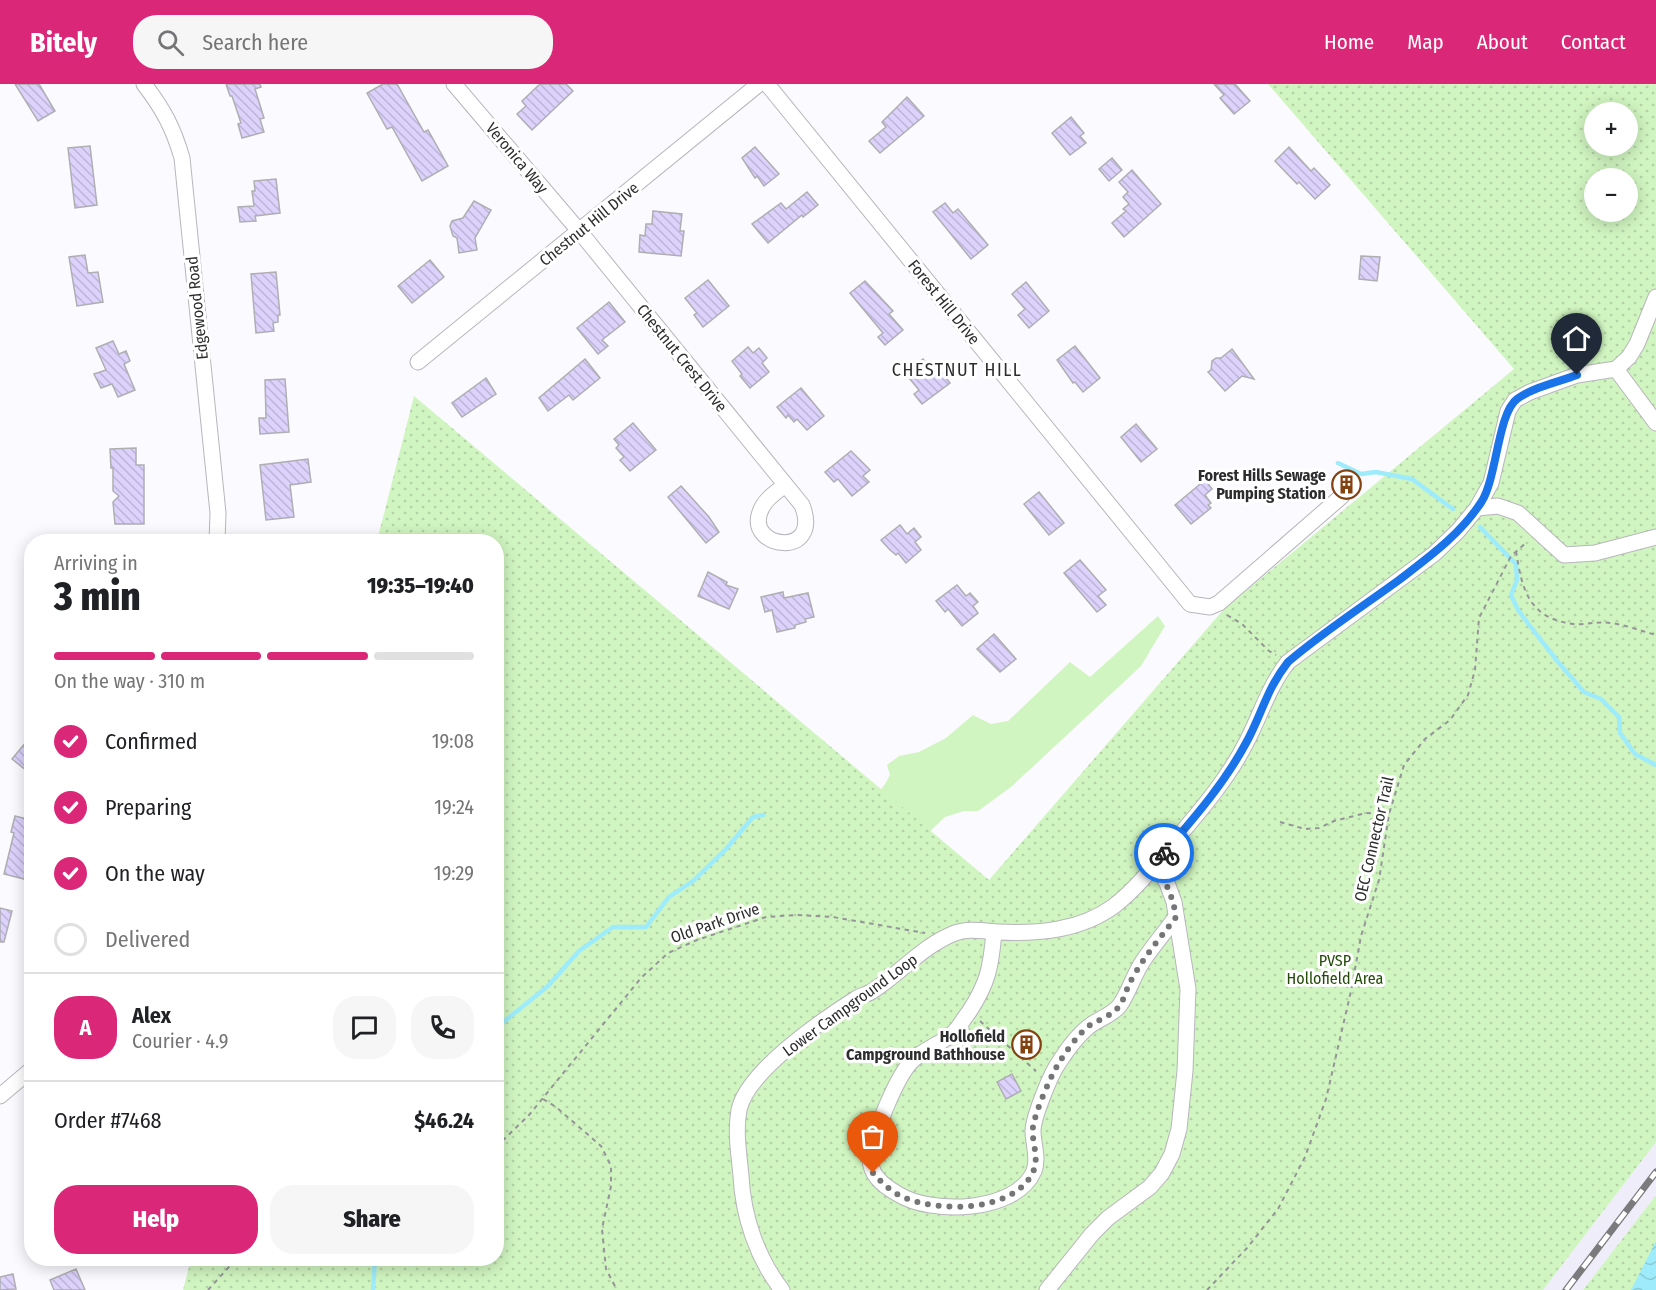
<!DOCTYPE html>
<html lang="en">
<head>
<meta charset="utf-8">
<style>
	body { margin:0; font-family:"Fira Sans Condensed",sans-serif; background:#f6f6f6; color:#202124; height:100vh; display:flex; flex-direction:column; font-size:22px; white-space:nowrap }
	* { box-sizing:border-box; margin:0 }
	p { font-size:20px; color:#757577 }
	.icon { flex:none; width:33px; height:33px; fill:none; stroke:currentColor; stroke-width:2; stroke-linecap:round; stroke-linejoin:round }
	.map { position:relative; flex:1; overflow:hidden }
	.side { position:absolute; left:24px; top:450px; width:480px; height:732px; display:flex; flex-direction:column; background:#fff; border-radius:24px; box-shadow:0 3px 15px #0003 }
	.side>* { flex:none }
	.buttons { position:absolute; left:1584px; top:18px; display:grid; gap:12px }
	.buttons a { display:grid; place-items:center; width:54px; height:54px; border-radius:50%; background:#fff; box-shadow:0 3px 15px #0003; font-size:30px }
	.pin { position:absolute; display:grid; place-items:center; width:51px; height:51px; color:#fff; margin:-62px -26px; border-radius:50% 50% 50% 0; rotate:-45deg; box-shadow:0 0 6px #0007 }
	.pin .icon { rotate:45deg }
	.courier { position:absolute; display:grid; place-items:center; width:60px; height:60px; margin:-30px; border:4px solid #1a73e8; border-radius:50%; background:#fff; color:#222; box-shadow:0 2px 8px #0007 }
	.head em { font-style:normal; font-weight:800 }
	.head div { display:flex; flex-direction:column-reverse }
	.head { display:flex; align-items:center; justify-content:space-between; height:102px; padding:0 30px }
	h1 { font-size:39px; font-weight:800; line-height:45px }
	.bar { display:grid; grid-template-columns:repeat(4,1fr); gap:9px 6px; align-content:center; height:72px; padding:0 30px }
	.bar i { height:8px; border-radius:4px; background:#e0e0e0 }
	.bar .current { background:#db2777 }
	.bar p { grid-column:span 4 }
	.line { display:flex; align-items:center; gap:15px; padding:0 30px; border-top:2px solid #e0e0e0 }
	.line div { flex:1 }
	.round { display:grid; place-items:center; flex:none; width:63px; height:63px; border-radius:24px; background:#f6f6f6 }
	ol { padding:0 30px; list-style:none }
	li { display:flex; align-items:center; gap:18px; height:66px }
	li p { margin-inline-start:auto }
	li .icon { padding:6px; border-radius:50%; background:#db2777; color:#fff; stroke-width:4 }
	li:last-child { color:#757577 }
	li i { width:33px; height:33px; border:3px solid #e0e0e0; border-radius:50% }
	.cta { display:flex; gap:12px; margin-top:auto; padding:12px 30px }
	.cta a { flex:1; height:69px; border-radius:24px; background:#db2777; color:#fff; font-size:24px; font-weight:800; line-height:69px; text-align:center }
	.cta a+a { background:#f6f6f6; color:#202124 }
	header { display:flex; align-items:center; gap:36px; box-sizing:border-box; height:84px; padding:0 30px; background:#db2777; color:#fff }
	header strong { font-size:28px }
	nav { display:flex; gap:33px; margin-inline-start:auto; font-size:21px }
	.search { width:420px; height:54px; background:#f6f6f6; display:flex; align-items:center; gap:15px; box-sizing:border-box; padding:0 21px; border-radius:24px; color:#757577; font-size:22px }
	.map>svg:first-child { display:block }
	.built { fill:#efedf9 }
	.green { fill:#d0f5c0 }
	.park { fill:url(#park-dots); fill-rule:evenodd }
	.water { fill:url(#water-waves) }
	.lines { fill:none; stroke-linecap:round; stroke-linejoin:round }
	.stream { stroke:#9eecfb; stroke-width:4.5 }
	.building { fill:url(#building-back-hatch); stroke:#afaeb2; stroke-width:1.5 }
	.minor-casing { stroke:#b7b6bb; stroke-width:17 }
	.path { stroke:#959498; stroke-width:2; stroke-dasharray:4.5 4.5; stroke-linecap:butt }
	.minor { stroke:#fff; stroke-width:15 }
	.rail-casing { stroke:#7b7b7e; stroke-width:7 }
	.rail { stroke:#fff; stroke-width:4.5; stroke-dasharray:14; stroke-linecap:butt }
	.done { stroke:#757578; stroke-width:6; stroke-dasharray:0 10.8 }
	.route { stroke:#1a73e8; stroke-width:8 }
	.labels { text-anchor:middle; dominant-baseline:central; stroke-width:6; stroke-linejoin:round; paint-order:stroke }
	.street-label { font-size:16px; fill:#2d2d2f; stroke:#fff }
	.poi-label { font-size:16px; font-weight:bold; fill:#2d2d2f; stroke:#fff; text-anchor:end }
	.park-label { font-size:16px; fill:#244c09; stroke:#fff }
	.neighbourhood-label { font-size:18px; letter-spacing:1.5px; fill:#2d2d2f; stroke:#fff }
</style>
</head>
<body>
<header>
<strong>Bitely</strong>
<div class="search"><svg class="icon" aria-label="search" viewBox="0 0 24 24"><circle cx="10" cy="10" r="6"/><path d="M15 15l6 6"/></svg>Search here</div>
<nav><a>Home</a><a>Map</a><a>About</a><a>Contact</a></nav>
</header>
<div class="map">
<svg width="1656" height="1206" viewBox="0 0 1656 1206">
	<defs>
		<pattern id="park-dots" width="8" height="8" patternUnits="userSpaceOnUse" patternTransform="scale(1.5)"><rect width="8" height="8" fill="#d0f5c0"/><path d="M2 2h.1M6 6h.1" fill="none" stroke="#b3d2a5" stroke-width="1.8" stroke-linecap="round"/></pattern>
		<pattern id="water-waves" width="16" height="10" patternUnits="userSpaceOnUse" patternTransform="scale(1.5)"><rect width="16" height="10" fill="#9eecfb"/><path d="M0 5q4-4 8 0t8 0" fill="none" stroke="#88cbd7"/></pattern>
		<pattern id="building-back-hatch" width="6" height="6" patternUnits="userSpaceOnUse" patternTransform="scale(1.5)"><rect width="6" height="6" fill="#dcd2fc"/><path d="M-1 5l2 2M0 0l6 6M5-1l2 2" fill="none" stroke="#bdb5d8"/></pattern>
	</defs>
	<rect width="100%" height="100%" fill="#fbfaff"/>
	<path class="built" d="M1656,1058V1111L1583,1206H1543Z"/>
	<path class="green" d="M1158,532L1165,542L1141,582L1011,703L978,727H964L945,733L622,1034L818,791L885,700L890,691L887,681L899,672L919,668L946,654L973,631L991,640L1008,637L1070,578L1090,593Z"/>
	<g class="park">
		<path d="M1268,0H1656V1058L1543,1206H183L191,1175L496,1174V458L377,457L414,312L989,796L1224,525L1514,285ZM1594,28H1628V62H1594ZM1594,94H1628V128H1594Z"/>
		<path d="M1656,1111V1206H1583Z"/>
	</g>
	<path class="water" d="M1656,1157V1206H1631Z"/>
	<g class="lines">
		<g class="stream">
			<path d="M1338,379L1361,390L1376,388L1412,395L1453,425"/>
			<path d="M1480,443L1516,480L1517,496L1511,511L1518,526L1530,542L1558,578L1584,608L1601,615L1619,633L1620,649L1635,670L1656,681"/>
			<path d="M496,944L548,902L579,867L613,843H646L669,813L693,797L726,765L753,733L763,731"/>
			<path d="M373,1206L375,1174"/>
		</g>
	</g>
	<g class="building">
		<path d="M15,0H39L55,27L38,37Z"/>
		<path d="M226,0H260L261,3L255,5L264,34L260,35L264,48L242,54L238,40L241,39L232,12H230Z"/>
		<path d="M383,0H397L424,48L428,46L448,82L422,97L392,43L387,45L367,9Z"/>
		<path d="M540,0H566L573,7L532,46L517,30L526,22L522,17Z"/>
		<path d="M1214,0H1235L1250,17L1234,30L1220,14L1224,11Z"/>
		<path d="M907,13L924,32L880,69L869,57L886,43L882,38Z"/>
		<path d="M1071,33L1084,49L1080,52L1086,59L1070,71L1052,49Z"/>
		<path d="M90,62L97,121L75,124L68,64Z"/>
		<path d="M755,63L779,90L764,102L757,92L755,94L742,74Z"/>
		<path d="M1289,63L1311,87L1314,84L1330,101L1315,115L1299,98L1297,100L1275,77Z"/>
		<path d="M1112,74L1122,86L1109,97L1099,85Z"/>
		<path d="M1132,86L1161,120L1124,153L1112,139L1126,127L1123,125L1129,120L1123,113L1128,108L1119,98Z"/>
		<path d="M276,95L280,129L255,132L256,137L240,138L238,123L254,122L252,107H255L254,97Z"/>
		<path d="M807,108L818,121L803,133L802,131L768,159L752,140L781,119L786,125Z"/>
		<path d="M474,117L491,126L475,154L477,166L459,169L457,154L453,152L450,142L452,137L463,134Z"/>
		<path d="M945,119L953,129L958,125L988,161L971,175L933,128Z"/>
		<path d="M653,127L682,130L680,147H684L681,172L639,168L640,151L645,152L646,140H652Z"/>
		<path d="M85,171L88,189L98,188L103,218L77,222L69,173Z"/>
		<path d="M1361,172L1380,173L1377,197L1359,195Z"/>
		<path d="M430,176L444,193L412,219L398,202Z"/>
		<path d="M276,188L280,231H278V238L273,239L274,247L256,249L251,190Z"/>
		<path d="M708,196L729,222L703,243L694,231L697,229L685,214Z"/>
		<path d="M865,197L893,227L889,230L903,246L885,261L878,253L883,249L850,209Z"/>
		<path d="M1026,198L1049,227L1029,244L1018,231L1025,225L1012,210Z"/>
		<path d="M609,218L625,238L602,256L608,262L598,270L577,244Z"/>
		<path d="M113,257L119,270L126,267L130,277L124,280L135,306L118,313L112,300L101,304L94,290L106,286L96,264Z"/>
		<path d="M1075,262L1100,294L1083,308L1075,298L1073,299L1057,276Z"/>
		<path d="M748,263L753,269L759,264L767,274L762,279L769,288L750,304L740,292L742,290L732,277Z"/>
		<path d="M1232,265L1254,295L1242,292L1225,307L1208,288L1211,286L1212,277L1216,274H1221Z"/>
		<path d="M585,275L600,294L573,316L569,311L548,327L539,314Z"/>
		<path d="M923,275L936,292L941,287L950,299L922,320L914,310L919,306L905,289Z"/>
		<path d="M486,294L496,310L462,333L452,319Z"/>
		<path d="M285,295L289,348L260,350L259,334H266L265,296Z"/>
		<path d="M801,304L824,332L807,346L797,335L794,338L788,331L786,334L777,323Z"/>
		<path d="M633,339L656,366L630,387L620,376L624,373L616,364L619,361L614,355Z"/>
		<path d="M1136,340L1157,365L1141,378L1121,353Z"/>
		<path d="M136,364V381H144V440H115L113,418L119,412L113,407V384H111L110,365Z"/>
		<path d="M851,367L870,386L863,392L869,398L852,412L838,395L834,398L825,388Z"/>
		<path d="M308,375L311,398L290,401L294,433L266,436L260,381Z"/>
		<path d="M1205,396L1212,405L1205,411L1211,419L1208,421L1211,424L1191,440L1175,421Z"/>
		<path d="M681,402L709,433L719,448L706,459L668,413Z"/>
		<path d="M1039,408L1064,439L1049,451L1024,420Z"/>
		<path d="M900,441L907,450L914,444L921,453L915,458L921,466L906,479L898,469L896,471L889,465L881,456Z"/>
		<path d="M1080,476L1106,506L1098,512L1106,521L1097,528L1064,489Z"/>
		<path d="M708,488L727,498L726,501L738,505L729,525L698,512Z"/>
		<path d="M957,501L966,512L970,509L978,518L973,522L978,529L962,542L948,525L945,528L936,517Z"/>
		<path d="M783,508L784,514L808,509L814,533L805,535L806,538L795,541V544L777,548L772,526L765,528L761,513Z"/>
		<path d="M994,550L1016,575L1000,588L977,565Z"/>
		<path d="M32,651V691L12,675Z"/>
		<path d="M15,732L31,736L27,753L32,754V764L24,795L4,790L14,749L11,748Z"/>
		<path d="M0,824L12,827L4,858H0Z"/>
		<path d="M1023,947L1041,962L1030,976L1012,961Z"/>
		<path d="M1012,990L1021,1007L1006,1015L997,998Z"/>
		<path d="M76,1185L85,1206H54L50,1196Z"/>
		<path d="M13,1190L16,1205L0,1206V1193Z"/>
	</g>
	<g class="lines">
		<defs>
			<g id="minor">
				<path d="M144,0C163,25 173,43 182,74L218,429L217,458"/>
				<path d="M454,0L580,148L802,421C823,475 746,465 760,428C764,416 776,408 785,401"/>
				<path d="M767,0L1190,520L1210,523L1219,519L1342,412"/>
				<path d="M418,278L759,0"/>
				<path d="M1616,285L1656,339"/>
				<path d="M1477,424L1498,422L1518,429L1564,471L1595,469L1656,453"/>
				<path d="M994,848C991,883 988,899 969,928C964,934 960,942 955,947C943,960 924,964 911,978C896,994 875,1047 871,1069C867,1089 882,1101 898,1110C931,1131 1016,1129 1034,1087C1039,1074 1033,1060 1033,1047C1033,1034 1049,995 1056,983C1065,969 1074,955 1087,944C1097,935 1112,932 1120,921C1129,908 1134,890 1143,877C1153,862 1165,848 1176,833"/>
				<path d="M0,1012L32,985"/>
				<path d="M782,1206C757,1174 743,1132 741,1092C739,1070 735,1048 739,1026C747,987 824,935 857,914C862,911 869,910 874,906C902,888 922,862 955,849C968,844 983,847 997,848C1037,850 1080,847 1114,822C1136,805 1155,781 1172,760C1200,727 1228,695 1247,657C1261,630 1269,602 1288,578L1434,470L1458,447L1477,424L1491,399L1508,327L1515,316L1530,308L1577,291L1616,285L1629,273L1637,260L1656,213"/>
				<path d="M1047,1206L1092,1150L1108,1134L1150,1103L1162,1089L1172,1070L1179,1045L1185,987L1188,905L1174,818L1167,799L1155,780"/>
			</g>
		</defs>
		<use href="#minor" class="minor-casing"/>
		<g class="path">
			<path d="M1516,467C1522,505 1528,534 1573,540C1586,541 1598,537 1611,539C1626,541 1641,547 1656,551"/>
			<path d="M1227,531L1242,540L1269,567L1276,571"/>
			<path d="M1280,738L1305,745L1319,744L1334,737L1366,729L1388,730"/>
			<path d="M980,937L1036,987"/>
			<path d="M543,1015L556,1023L601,1062L611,1082V1102L602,1145L606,1185L617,1206"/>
			<path d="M496,1063L529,1031L641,894L668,869L697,856L766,833L797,831L833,833L925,849"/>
			<path d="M208,1206L237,1174"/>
			<path d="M1207,1206L1247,1164L1278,1125L1305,1073L1326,1015L1351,907L1361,852L1379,796L1389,730L1404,681L1425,655L1450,636L1468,611L1475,586L1479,534L1511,472L1527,458"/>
		</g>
		<use href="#minor" class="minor"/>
		<defs>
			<path id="rail" d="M1566,1206L1656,1088"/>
		</defs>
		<use href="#rail" class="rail-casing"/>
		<use href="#rail" class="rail"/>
	</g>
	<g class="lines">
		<path class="done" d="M873,1089C881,1098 890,1107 901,1112C936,1129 1014,1129 1033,1088C1040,1073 1031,1058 1033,1043C1035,1029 1049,996 1056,984C1064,970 1074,956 1086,944C1096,936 1112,933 1120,921C1124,915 1126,907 1129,900C1133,893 1138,884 1143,877C1153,862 1165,848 1176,833C1173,813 1166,798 1155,780L1164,769"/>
		<path class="route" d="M1164,769C1194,734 1224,700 1246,659C1262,630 1266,606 1288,578C1323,548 1362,523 1399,496C1429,473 1461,450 1482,417C1497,392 1498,329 1517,315C1534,303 1558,298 1577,291"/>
	</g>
	<defs>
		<symbol id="building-ring" viewBox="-11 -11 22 22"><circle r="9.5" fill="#fff" stroke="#854211" stroke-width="1.5"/><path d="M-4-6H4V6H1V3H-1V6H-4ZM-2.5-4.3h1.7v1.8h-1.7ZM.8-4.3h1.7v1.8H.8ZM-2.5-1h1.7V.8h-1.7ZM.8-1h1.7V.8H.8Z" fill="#854211"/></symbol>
	</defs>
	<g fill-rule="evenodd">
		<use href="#building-ring" x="1330" y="384" width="33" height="33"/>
		<use href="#building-ring" x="1010" y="944" width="33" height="33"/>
	</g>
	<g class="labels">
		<g class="street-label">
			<text transform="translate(517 74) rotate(50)">Veronica Way</text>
			<text transform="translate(589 140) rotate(-39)">Chestnut Hill Drive</text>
			<text transform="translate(944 218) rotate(51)">Forest Hill Drive</text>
			<text transform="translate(197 224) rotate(-96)">Edgewood Road</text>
			<text transform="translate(682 274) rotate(51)">Chestnut Crest Drive</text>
			<text transform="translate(1374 755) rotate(-77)">OEC Connector Trail</text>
			<text transform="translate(715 839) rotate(-19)">Old Park Drive</text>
			<text transform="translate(850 921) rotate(-36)">Lower Campground Loop</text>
		</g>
		<g class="poi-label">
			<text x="1326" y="391">Forest Hills Sewage<tspan x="1326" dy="18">Pumping Station</tspan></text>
			<text x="1005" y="952">Hollofield<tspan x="1005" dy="18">Campground Bathhouse</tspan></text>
		</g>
		<g class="park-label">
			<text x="1335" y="876">PVSP<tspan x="1335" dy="18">Hollofield Area</tspan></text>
		</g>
		<g class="neighbourhood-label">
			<text x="957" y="286">CHESTNUT HILL</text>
		</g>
	</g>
</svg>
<div class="buttons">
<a>+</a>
<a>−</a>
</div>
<div class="pin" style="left:873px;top:1089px;background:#ea580c"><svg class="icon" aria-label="bag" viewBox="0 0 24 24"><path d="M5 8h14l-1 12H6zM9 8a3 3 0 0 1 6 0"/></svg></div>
<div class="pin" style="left:1577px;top:291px;background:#1f2937"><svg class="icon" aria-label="home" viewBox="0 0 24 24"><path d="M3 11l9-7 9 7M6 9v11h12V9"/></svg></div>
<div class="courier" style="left:1164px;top:769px"><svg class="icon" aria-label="bike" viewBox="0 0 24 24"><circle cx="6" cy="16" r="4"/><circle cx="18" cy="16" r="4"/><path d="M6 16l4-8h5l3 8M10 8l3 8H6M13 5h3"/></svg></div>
<section class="side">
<div class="head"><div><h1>3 min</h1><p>Arriving in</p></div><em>19:35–19:40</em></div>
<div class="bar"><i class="current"></i><i class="current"></i><i class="current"></i><i></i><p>On the way · 310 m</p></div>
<ol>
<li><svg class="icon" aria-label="check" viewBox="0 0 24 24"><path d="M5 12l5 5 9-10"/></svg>Confirmed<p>19:08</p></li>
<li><svg class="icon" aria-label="check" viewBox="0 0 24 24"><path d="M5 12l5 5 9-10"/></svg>Preparing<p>19:24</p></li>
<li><svg class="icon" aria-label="check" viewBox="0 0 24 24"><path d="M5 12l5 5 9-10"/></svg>On the way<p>19:29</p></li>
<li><i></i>Delivered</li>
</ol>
<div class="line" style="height:108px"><b class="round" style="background:#db2777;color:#fff">A</b><div><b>Alex</b><p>Courier · 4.9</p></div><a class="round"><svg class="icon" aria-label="chat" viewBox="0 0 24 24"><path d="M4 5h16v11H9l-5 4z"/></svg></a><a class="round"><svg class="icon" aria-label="phone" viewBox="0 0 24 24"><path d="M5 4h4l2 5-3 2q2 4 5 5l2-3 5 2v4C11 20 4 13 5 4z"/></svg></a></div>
<div class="line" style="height:78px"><div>Order #7468</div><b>$46.24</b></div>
<div class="cta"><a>Help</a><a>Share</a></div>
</section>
</div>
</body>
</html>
